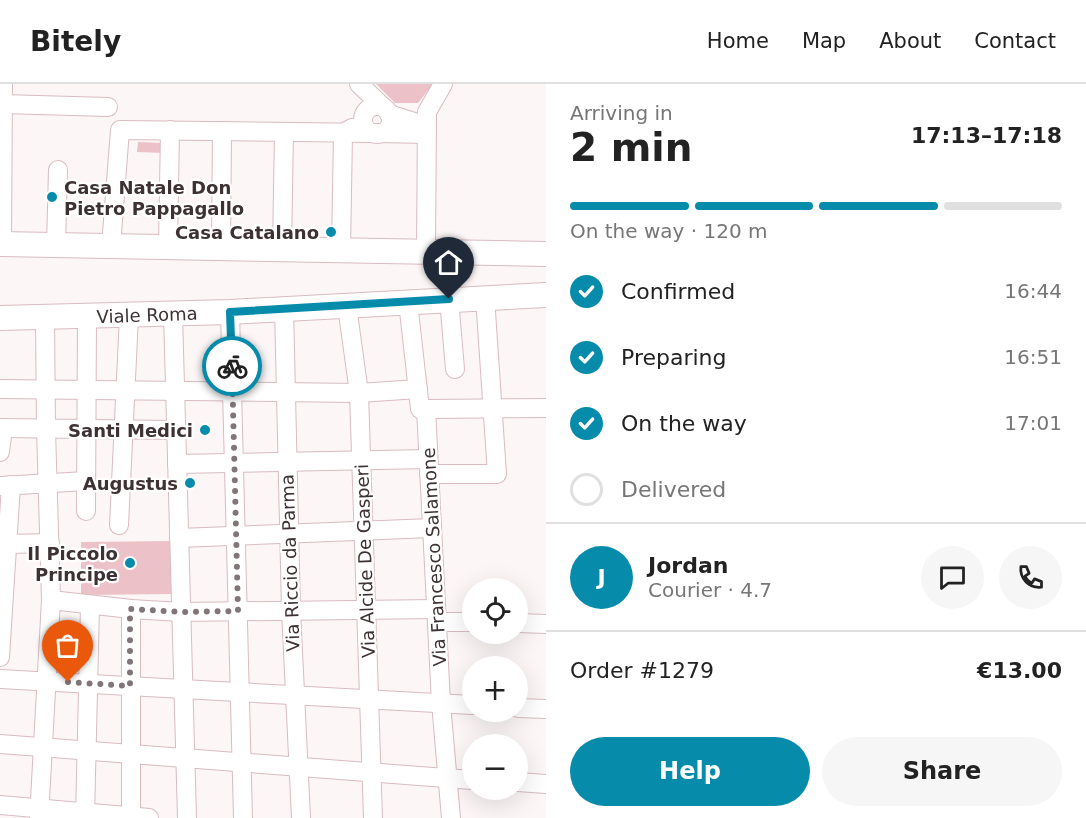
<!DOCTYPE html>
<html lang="en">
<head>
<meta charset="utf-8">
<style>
	body { margin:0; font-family:"DejaVu Sans",sans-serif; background:#f6f6f6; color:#222; height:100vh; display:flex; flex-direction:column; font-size:22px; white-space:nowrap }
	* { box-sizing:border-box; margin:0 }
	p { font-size:20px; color:#767676 }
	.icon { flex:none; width:33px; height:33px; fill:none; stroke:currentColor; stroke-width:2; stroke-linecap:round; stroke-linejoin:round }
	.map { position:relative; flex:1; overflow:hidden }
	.drawer { display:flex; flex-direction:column; background:#fff; width:540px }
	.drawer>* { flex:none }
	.buttons { position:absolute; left:462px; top:494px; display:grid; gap:12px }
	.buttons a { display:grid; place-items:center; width:66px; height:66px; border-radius:50%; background:#fff; box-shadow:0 6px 24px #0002; font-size:30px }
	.pin { position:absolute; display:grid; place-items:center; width:51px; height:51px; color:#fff; margin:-62px -26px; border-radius:50% 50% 50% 0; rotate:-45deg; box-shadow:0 0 6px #0007 }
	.pin .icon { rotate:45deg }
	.courier { position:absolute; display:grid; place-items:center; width:60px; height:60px; margin:-30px; border:4px solid #068bab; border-radius:50%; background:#fff; color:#222; box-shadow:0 2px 8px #0007 }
	.summary em { font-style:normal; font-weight:700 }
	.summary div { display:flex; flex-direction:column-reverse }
	.summary { display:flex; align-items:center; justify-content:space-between; height:102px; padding:0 24px }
	h1 { font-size:39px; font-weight:700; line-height:45px }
	.bar { display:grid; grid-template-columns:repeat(4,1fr); gap:9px 6px; align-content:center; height:72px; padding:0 24px }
	.bar i { height:8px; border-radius:4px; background:#e0e0e0 }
	.bar .current { background:#068bab }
	.bar p { grid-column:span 4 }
	.line { display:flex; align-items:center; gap:15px; padding:0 24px; border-top:2px solid #e0e0e0 }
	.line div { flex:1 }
	.round { display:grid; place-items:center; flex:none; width:63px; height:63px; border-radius:32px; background:#f6f6f6 }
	ol { padding:0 24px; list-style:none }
	li { display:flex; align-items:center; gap:18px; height:66px }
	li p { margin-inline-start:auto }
	li .icon { padding:6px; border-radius:50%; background:#068bab; color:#fff; stroke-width:4 }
	li:last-child { color:#767676 }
	li i { width:33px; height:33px; border:3px solid #e0e0e0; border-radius:50% }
	.cta { display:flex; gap:12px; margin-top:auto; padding:12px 24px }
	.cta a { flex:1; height:69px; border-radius:36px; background:#068bab; color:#fff; font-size:24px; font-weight:700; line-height:69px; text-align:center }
	.cta a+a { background:#f6f6f6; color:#222 }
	header { display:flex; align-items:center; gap:36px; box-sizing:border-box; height:84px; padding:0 30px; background:#fff; border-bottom:2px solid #e0e0e0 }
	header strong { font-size:28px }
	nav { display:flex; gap:33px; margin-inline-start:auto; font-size:21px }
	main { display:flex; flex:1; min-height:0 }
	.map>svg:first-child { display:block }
	.green { fill:#edc1c8 }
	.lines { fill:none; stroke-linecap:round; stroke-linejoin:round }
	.street-casing { stroke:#d9bbc0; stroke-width:20 }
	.secondary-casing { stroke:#d9bbc0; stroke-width:26 }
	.street { stroke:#fff; stroke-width:18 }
	.secondary { stroke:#fff; stroke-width:24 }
	.done { stroke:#807678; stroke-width:6; stroke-dasharray:0 10.8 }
	.route { stroke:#068bab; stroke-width:8 }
	.poi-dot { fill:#068bab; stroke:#fff; stroke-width:2 }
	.labels { text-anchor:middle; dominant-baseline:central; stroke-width:4.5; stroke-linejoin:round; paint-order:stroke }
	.poi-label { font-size:18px; font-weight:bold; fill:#3d3133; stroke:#fff; text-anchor:end }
	.street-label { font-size:18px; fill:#3d3133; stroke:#fff }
</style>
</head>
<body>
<header>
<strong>Bitely</strong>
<nav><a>Home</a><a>Map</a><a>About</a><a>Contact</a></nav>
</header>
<main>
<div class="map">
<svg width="546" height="734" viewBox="0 0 546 734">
	<rect width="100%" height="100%" fill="#fcf6f7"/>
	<g class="green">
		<path d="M376,0H433L418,19H395Z"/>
		<path d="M138,58L165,59L164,69L137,68Z"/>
		<path d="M171,457L172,510L81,511V458Z"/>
	</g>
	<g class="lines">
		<defs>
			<g id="street">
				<path d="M359,0L383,23"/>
				<path d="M2,20L108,23"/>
				<circle cx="377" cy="36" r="14"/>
				<path d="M389,30L427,42"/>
				<path d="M379,49L427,50"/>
				<path d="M2,160L3,0"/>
				<path d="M56,161L58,86"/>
				<path d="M111,162L120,46L374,49"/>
				<path d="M168,162L170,46"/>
				<path d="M221,163L222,47"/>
				<path d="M282,164L284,48"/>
				<path d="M341,166L343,49L352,44"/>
				<path d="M426,167L427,28L443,0"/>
				<path d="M449,215L455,285"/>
				<path d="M408,218L420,325H426L441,619L451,734"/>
				<path d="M347,222L359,309L373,734"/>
				<path d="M284,224L291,526L301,734"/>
				<path d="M230,228L243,734"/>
				<path d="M173,230L187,734"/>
				<path d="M0,305L359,309L418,305"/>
				<path d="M426,325L546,324"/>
				<path d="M0,344L176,346"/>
				<path d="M0,368L3,344"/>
				<path d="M177,380L428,375"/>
				<path d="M429,390H497L485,213"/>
				<path d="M1,402L86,397"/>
				<path d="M86,427L87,233"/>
				<path d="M119,441L129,232"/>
				<path d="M179,454L432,444"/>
				<path d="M8,460L50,459"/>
				<path d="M51,516L131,525L181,528L436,525"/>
				<path d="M131,525V734"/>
				<path d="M437,538H472"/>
				<path d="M518,539L546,540"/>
				<path d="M0,573L11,401"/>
				<path d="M0,595L472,621"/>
				<path d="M518,624L546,625"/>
				<path d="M0,660L472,696"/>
				<path d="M518,698L546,700"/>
				<path d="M0,721L149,734"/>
				<path d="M39,734L51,516L46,345L45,233"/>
				<path d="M85,734L90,521"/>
			</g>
			<g id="secondary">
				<path d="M0,160L546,170"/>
				<path d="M0,234L230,228L546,211"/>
			</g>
		</defs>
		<use href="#street" class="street-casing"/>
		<use href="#secondary" class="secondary-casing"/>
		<use href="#street" class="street"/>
		<use href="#secondary" class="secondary"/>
	</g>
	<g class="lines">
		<path class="done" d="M68,598L130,602V525L181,528L238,527L232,282"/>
		<path class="route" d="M232,282L230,228L449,215"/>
	</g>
	<g class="poi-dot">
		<circle cx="52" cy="113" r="6"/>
		<circle cx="331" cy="148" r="6"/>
		<circle cx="205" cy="346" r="6"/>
		<circle cx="190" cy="399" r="6"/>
		<circle cx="130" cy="479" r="6"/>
	</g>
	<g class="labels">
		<g class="poi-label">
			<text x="64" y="103" text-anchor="start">Casa Natale Don<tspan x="64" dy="21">Pietro Pappagallo</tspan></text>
			<text x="319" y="148">Casa Catalano</text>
			<text x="193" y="346">Santi Medici</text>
			<text x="178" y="399">Augustus</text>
			<text x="118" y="469">Il Piccolo<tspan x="118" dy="21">Principe</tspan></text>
		</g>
		<g class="street-label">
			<text transform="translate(147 231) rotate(-2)">Viale Roma</text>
			<text transform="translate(434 473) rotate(-93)">Via Francesco Salamone</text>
			<text transform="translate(365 477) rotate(-92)">Via Alcide De Gasperi</text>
			<text transform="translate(290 479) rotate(-92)">Via Riccio da Parma</text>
		</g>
	</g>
</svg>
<div class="buttons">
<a><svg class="icon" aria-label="locate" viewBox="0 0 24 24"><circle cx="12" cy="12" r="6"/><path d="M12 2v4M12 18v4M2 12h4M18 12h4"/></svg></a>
<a>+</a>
<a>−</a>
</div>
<div class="pin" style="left:68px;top:598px;background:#ea580c"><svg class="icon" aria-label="bag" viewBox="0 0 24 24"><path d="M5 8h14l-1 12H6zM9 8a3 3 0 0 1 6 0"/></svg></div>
<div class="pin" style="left:449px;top:215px;background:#1f2937"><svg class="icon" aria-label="home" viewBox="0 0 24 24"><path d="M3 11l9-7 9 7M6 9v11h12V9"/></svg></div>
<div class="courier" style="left:232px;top:282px"><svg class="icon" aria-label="bike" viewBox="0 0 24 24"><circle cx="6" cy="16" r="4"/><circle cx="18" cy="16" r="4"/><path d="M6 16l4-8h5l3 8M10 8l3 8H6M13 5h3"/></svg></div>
</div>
<section class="drawer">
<div class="summary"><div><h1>2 min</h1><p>Arriving in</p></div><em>17:13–17:18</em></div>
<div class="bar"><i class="current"></i><i class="current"></i><i class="current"></i><i></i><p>On the way · 120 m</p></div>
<ol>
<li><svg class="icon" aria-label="check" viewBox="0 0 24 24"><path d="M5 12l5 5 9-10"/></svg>Confirmed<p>16:44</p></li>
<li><svg class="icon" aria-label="check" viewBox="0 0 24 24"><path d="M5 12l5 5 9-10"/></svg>Preparing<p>16:51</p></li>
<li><svg class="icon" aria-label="check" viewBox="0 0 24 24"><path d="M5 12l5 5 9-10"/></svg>On the way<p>17:01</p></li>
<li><i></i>Delivered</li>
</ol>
<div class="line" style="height:108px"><b class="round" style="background:#068bab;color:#fff">J</b><div><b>Jordan</b><p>Courier · 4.7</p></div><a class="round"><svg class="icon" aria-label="chat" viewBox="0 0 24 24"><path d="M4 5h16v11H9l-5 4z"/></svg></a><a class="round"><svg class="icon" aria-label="phone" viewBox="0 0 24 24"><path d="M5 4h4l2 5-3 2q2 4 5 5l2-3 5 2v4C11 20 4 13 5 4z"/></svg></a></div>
<div class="line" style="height:78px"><div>Order #1279</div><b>€13.00</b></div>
<div class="cta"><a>Help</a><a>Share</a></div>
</section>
</main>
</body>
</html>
